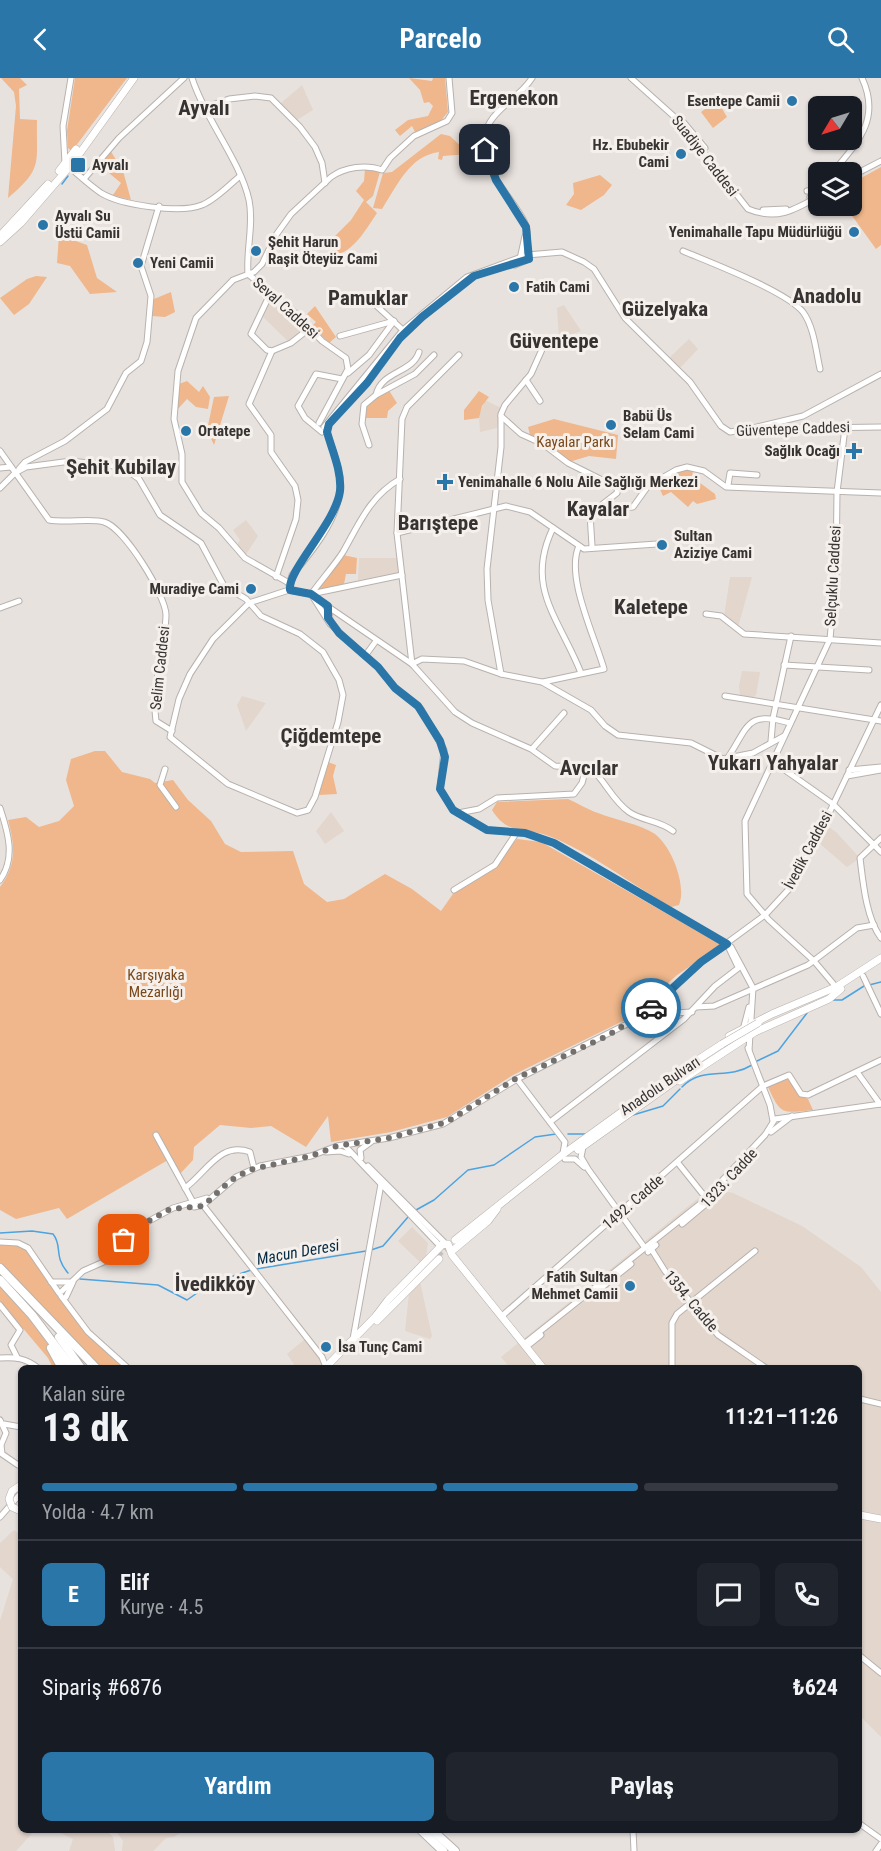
<!DOCTYPE html>
<html lang="tr">
<head>
<meta charset="utf-8">
<style>
	body { margin:0; font-family:"Roboto Condensed",sans-serif; background:#20242c; color:#f1f3f6; height:100vh; display:flex; flex-direction:column; font-size:22px; white-space:nowrap }
	* { box-sizing:border-box; margin:0 }
	p { font-size:20px; color:#9ea1a6 }
	.icon { flex:none; width:33px; height:33px; fill:none; stroke:currentColor; stroke-width:2; stroke-linecap:round; stroke-linejoin:round }
	.map { position:relative; flex:1; overflow:hidden }
	.drawer { position:absolute; left:18px; top:1287px; width:844px; height:468px; display:flex; flex-direction:column; background:#171b24; border-radius:9px; box-shadow:0 2px 4px #0004 }
	.drawer>* { flex:none }
	.needle { width:39px; rotate:232deg }
	.controls { position:absolute; left:808px; top:18px; display:grid; gap:12px }
	.controls a { display:grid; place-items:center; width:54px; height:54px; border-radius:9px; background:#171b24; box-shadow:0 2px 4px #0004; font-size:30px }
	.pin { position:absolute; display:grid; place-items:center; width:51px; height:51px; color:#fff; margin:-26px; border-radius:12px; box-shadow:0 3px 9px #0006 }
	.courier { position:absolute; display:grid; place-items:center; width:60px; height:60px; margin:-30px; border:4px solid #2a76a9; border-radius:50%; background:#fff; color:#222; box-shadow:0 2px 8px #0007 }
	.head em { font-style:normal; font-weight:700 }
	.head div { display:flex; flex-direction:column-reverse }
	.head { display:flex; align-items:center; justify-content:space-between; height:102px; padding:0 24px }
	h1 { font-size:39px; font-weight:700; line-height:45px }
	.bar { display:grid; grid-template-columns:repeat(4,1fr); gap:9px 6px; align-content:center; height:72px; padding:0 24px }
	.bar i { height:8px; border-radius:4px; background:#363941 }
	.bar .on { background:#2a76a9 }
	.bar p { grid-column:span 4 }
	.line { display:flex; align-items:center; gap:15px; padding:0 24px; border-top:2px solid #363941 }
	.line div { flex:1 }
	.round { display:grid; place-items:center; flex:none; width:63px; height:63px; border-radius:9px; background:#20242c }
	.cta { display:flex; gap:12px; margin-top:auto; padding:12px 24px }
	.cta a { flex:1; height:69px; border-radius:9px; background:#2a76a9; color:#fff; font-size:24px; font-weight:700; line-height:69px; text-align:center }
	.cta a+a { background:#20242c; color:#f1f3f6 }
	header { display:flex; justify-content:space-between; align-items:center; height:78px; padding:0 24px; background:#2a76a9; color:#fff; font-size:27px; font-weight:700 }
	.map>svg:first-child { display:block }
	.built { fill:#e2d6cd }
	.green { fill:#efb78b }
	.lines { fill:none; stroke-linecap:round; stroke-linejoin:round }
	.stream { stroke:#4ca3e0; stroke-width:1.5 }
	.primary-tunnel { stroke:#c4bfbc; stroke-width:7; stroke-dasharray:7 3.5; stroke-linecap:butt }
	.secondary-casing { stroke:#b8b2ae; stroke-width:7 }
	.primary-casing { stroke:#b8b2ae; stroke-width:8 }
	.highway-casing { stroke:#b8b2ae; stroke-width:10 }
	.secondary { stroke:#fff; stroke-width:5 }
	.primary { stroke:#fff; stroke-width:7 }
	.highway { stroke:#fff; stroke-width:8 }
	.primary-bridge-casing { stroke:#b8b2ae; stroke-width:8; stroke-linecap:butt }
	.primary-bridge { stroke:#fff; stroke-width:7 }
	.done { stroke:#74706e; stroke-width:6; stroke-dasharray:0 10.8 }
	.route { stroke:#2a76a9; stroke-width:8 }
	.poi-dot { fill:#2a76a9; stroke:#f5f0eb; stroke-width:2 }
	.labels { text-anchor:middle; dominant-baseline:central; stroke-width:6; stroke-linejoin:round; paint-order:stroke }
	.poi-label { font-size:15px; font-weight:bold; fill:#363332; stroke:#f5f0eb; text-anchor:start }
	.street-label { font-size:15px; fill:#363332; stroke:#f5f0eb }
	.park-label { font-size:15px; fill:#7b4819; stroke:#f5f0eb }
	.water-label { font-size:16px; font-style:italic; fill:#062c45; stroke:#f5f0eb }
	.district-label { font-size:21px; font-weight:bold; fill:#363332; stroke:#f5f0eb }
</style>
</head>
<body>
<header><svg class="icon" aria-label="back" viewBox="0 0 24 24"><path d="M15 5l-7 7 7 7"/></svg>Parcelo<svg class="icon" aria-label="search" viewBox="0 0 24 24"><circle cx="10" cy="10" r="6"/><path d="M15 15l6 6"/></svg></header>
<div class="map">
<svg width="881" height="1773" viewBox="0 0 881 1773">
	<rect width="100%" height="100%" fill="#e8e2de"/>
	<g class="built">
		<path d="M302,7L313,32L295,43L280,26Z"/>
		<path d="M273,217L304,247V252L289,264L262,238Z"/>
		<path d="M564,227L581,253L559,261L557,230Z"/>
		<path d="M689,261L698,271L680,290L670,282L671,278Z"/>
		<path d="M485,322L501,330L497,350L480,354L479,338Z"/>
		<path d="M246,442L258,458L245,478L237,467L240,462L233,452Z"/>
		<path d="M359,480H397L398,496L358,502Z"/>
		<path d="M730,499H752L738,549L724,538Z"/>
		<path d="M742,593L760,594L756,617L752,620L740,618L739,608Z"/>
		<path d="M242,618L266,625L246,653L237,627Z"/>
		<path d="M331,734L344,753L325,766L316,753Z"/>
		<path d="M827,748L836,754L858,778L857,782L847,789L818,764Z"/>
		<path d="M711,1110L733,1115L802,1148L861,1189L881,1214V1659L860,1638V1290H510L501,1279Z"/>
		<path d="M412,1149L428,1165L426,1178L420,1184L398,1163Z"/>
		<path d="M420,1204L432,1258L430,1261L405,1253L409,1215Z"/>
		<path d="M305,1261L324,1286L320,1290H294L295,1288L287,1276Z"/>
		<path d="M14,1452L21,1457V1752H35L16,1773H0V1543L13,1501L0,1489V1465Z"/>
		<path d="M54,1752H106L113,1759L115,1773H69L73,1761Z"/>
		<path d="M115,1752H185L174,1759L166,1760L153,1773H122L123,1763Z"/>
	</g>
	<g class="green">
		<path d="M1,0H20L27,7L19,11L20,41L37,42C36,85 44,90 8,120L16,28L14,14Z"/>
		<path d="M75,0H127L72,73L68,70L67,53Z"/>
		<path d="M409,0L432,3L433,0H445L448,34L439,45L415,54L412,48L400,58L395,52L408,42L428,38L433,28L429,24L424,25L420,12Z"/>
		<path d="M717,22L727,39L713,50L701,34Z"/>
		<path d="M441,56L450,58L469,76L443,78L442,82L438,81L439,74C409,78 397,108 382,131L373,130L383,95L392,94Z"/>
		<path d="M110,72L123,93L131,122L113,117L121,105L98,86Z"/>
		<path d="M881,89V167L876,171L845,128H852V105Z"/>
		<path d="M365,91L380,94L373,118L366,124L377,135C367,150 353,175 334,177L331,175L328,165L351,142L364,122L356,113L364,103Z"/>
		<path d="M600,97L612,107L604,117L581,132L566,127L574,116L573,105Z"/>
		<path d="M59,157L87,167L97,200L117,214L90,216L70,188L57,185Z"/>
		<path d="M36,198L47,199L29,226L14,237L0,220L27,201Z"/>
		<path d="M171,214L175,234L165,239L152,238L154,221Z"/>
		<path d="M315,228L336,259L329,265L312,248L316,244L307,236Z"/>
		<path d="M187,303L199,314L203,308L210,319L208,331L196,329L187,321L177,332L179,306Z"/>
		<path d="M388,311L397,325L388,333L387,340H365L366,327Z"/>
		<path d="M479,313L489,319L482,328L479,340L464,342V332Z"/>
		<path d="M229,318L214,367L207,352L214,319Z"/>
		<path d="M554,341L618,357L616,381L589,378L569,384L546,363L530,357L528,349Z"/>
		<path d="M687,390L693,392L692,399L715,416L716,421L697,426L693,423L688,429L671,414L663,418L657,405Z"/>
		<path d="M343,477L357,480L356,496H346L344,506L314,513Z"/>
		<path d="M95,673H105L122,694L150,701L155,705L173,702L188,722L211,743L225,766L241,774L293,773L304,806L327,824L344,821L385,796L412,811L441,833L455,813L489,792L517,761L541,764L722,867L677,897L631,939L513,997L447,1039L391,1054L331,1064L328,1038L306,1069L271,1048L251,1050L220,1047L194,1069L193,1082L180,1096L163,1065L159,1068L168,1082L67,1141L59,1130L16,1141L0,1132V809C17,787 15,767 8,742L26,739L39,749L59,743L74,728L66,702L71,681Z"/>
		<path d="M328,684L336,687L333,698L337,716L319,717Z"/>
		<path d="M568,721C578,725 588,732 598,735C615,742 640,746 655,756C672,769 687,808 679,827L671,829C631,806 592,775 549,758C525,749 508,758 492,732L497,724Z"/>
		<path d="M790,998L799,1017L808,1021L813,1032C783,1035 781,1038 768,1009Z"/>
		<path d="M0,1167L19,1168L28,1173L68,1230L125,1290H99L0,1188Z"/>
		<path d="M0,1208C23,1233 47,1258 60,1290H53L48,1280L0,1223Z"/>
	</g>
	<g class="lines">
		<g class="stream">
			<path d="M62,106L68,98"/>
			<path d="M869,907L881,904"/>
			<path d="M831,922H842L864,908"/>
			<path d="M755,984L778,973L807,935"/>
			<path d="M682,1009C704,987 726,1003 752,987"/>
			<path d="M633,1037L663,1028L680,1011"/>
			<path d="M568,1056H585"/>
			<path d="M416,1132L434,1122L468,1092L494,1087L535,1059L556,1056"/>
			<path d="M0,1155L32,1153L53,1156C63,1168 53,1178 68,1195"/>
			<path d="M371,1172L383,1168L408,1139"/>
			<path d="M256,1191L366,1173"/>
			<path d="M80,1201L158,1207L187,1222L210,1206L251,1192"/>
		</g>
		<path class="primary-tunnel" d="M436,1178L451,1165"/>
		<defs>
			<g id="secondary">
				<path d="M71,0L63,48L65,85C76,95 88,106 101,115C121,127 180,136 202,127C215,122 228,108 239,99"/>
				<path d="M192,0C205,41 240,82 249,122C254,147 246,171 248,196L294,234L322,263L346,280L348,291L319,345"/>
				<path d="M631,0L678,42L748,131C776,143 795,132 819,118"/>
				<path d="M204,30L229,21L255,18L271,20L300,49L315,69L322,85L325,105"/>
				<path d="M680,40L705,70"/>
				<path d="M487,86L494,72"/>
				<path d="M833,94C858,64 881,41 862,0"/>
				<path d="M852,98L881,83"/>
				<path d="M84,101L119,60L184,0"/>
				<path d="M807,113L817,111"/>
				<path d="M810,119L819,110"/>
				<path d="M763,132L786,131"/>
				<path d="M683,173C709,184 786,213 803,234C814,249 816,273 820,291"/>
				<path d="M520,181L525,158"/>
				<path d="M515,187L529,181C524,170 531,157 525,145C511,115 467,81 490,44C501,26 521,18 532,0"/>
				<path d="M271,214L251,256L267,272L272,273"/>
				<path d="M368,220L404,253"/>
				<path d="M340,258L394,243"/>
				<path d="M459,277L407,329L402,341L397,455L412,586L422,581L464,583L501,596L542,604L591,632L605,648L618,657L691,665L723,681L753,675L784,658"/>
				<path d="M348,295L369,277L394,243"/>
				<path d="M526,302L540,323"/>
				<path d="M376,317C381,293 413,295 419,274"/>
				<path d="M501,338L521,356L543,366L568,385L614,408H648L676,392L687,389L704,393L726,409L881,415"/>
				<path d="M324,349L403,252L467,199L527,177L562,174L584,184L594,191L625,240L690,304L721,348L730,354L748,351L881,349"/>
				<path d="M753,350L803,338L881,296"/>
				<path d="M322,354L305,340L298,328L316,296L342,301"/>
				<path d="M369,367L362,346L364,327L376,317L415,296L434,277"/>
				<path d="M0,373L49,442C65,445 93,440 104,444C124,449 166,518 166,537C165,573 151,607 156,643L172,653"/>
				<path d="M0,390L11,389"/>
				<path d="M19,391L25,384L65,363L107,331L126,295L141,283L147,264L151,218L141,188L159,128"/>
				<path d="M728,407L730,395L757,397"/>
				<path d="M0,410L15,395L26,389L71,383L122,389L139,401L160,437L201,465L224,508L246,521L261,538L300,556L323,574L339,602L343,617L338,644L315,719L308,732L297,735L228,706L170,659L179,621L190,596L213,561L249,525L289,512L311,516L402,497"/>
				<path d="M592,434L633,429L648,408"/>
				<path d="M553,450C524,510 560,541 581,595"/>
				<path d="M397,455L506,428L530,434L584,471L657,466"/>
				<path d="M592,468L590,436L617,415L618,408"/>
				<path d="M276,499L296,441L298,422L295,408L271,374V357L249,326L272,273L291,265L310,250"/>
				<path d="M289,505L245,480L219,450L201,435L182,404V376L174,341L178,293L196,240L233,202L254,194L262,186L276,157L291,136L331,99C345,89 366,86 382,92L390,80L414,58L447,43L452,35L449,0"/>
				<path d="M289,507L292,497C311,475 337,443 340,413C342,394 332,372 327,354"/>
				<path d="M312,515C322,501 334,488 343,474C359,446 370,418 400,401"/>
				<path d="M311,516L330,546L378,589L395,610L421,631L444,672L440,711L453,732L487,752L525,755L554,765L731,869L753,910L749,972"/>
				<path d="M317,521L329,529L330,543"/>
				<path d="M0,530L19,523"/>
				<path d="M330,530L412,586L455,634L472,645L531,671L555,688L591,690C605,703 613,723 629,734C642,743 659,742 673,753"/>
				<path d="M706,536L721,538L744,556L881,565"/>
				<path d="M365,578L376,563"/>
				<path d="M784,587L869,592"/>
				<path d="M501,596L488,522L487,491L501,369V336L505,327L531,296L544,267"/>
				<path d="M543,604L604,591C595,559 565,498 579,468"/>
				<path d="M725,618L881,643"/>
				<path d="M771,663L773,640L791,558"/>
				<path d="M532,671L564,635"/>
				<path d="M727,681C749,648 746,632 790,645"/>
				<path d="M772,683L833,726L881,774"/>
				<path d="M165,691L160,707L176,729"/>
				<path d="M849,692L881,689"/>
				<path d="M847,698L881,692"/>
				<path d="M0,730C8,754 16,780 0,802"/>
				<path d="M458,735L479,731L497,720L574,716L582,705L586,690"/>
				<path d="M881,760L860,780C863,804 866,840 881,860"/>
				<path d="M454,812L495,787L517,754"/>
				<path d="M727,866L737,887"/>
				<path d="M863,898L881,936"/>
				<path d="M836,909L814,883L769,842L747,816L745,743L830,561L836,496L837,414L845,350"/>
				<path d="M696,929L714,928L808,887L857,850L874,847"/>
				<path d="M648,933L654,936L692,934"/>
				<path d="M743,952L749,929"/>
				<path d="M748,970L770,1027L773,1043"/>
				<path d="M857,994L880,1026"/>
				<path d="M517,1001L565,1064L563,1075"/>
				<path d="M550,1044L684,941L715,908L741,888"/>
				<path d="M771,1054L792,1038"/>
				<path d="M156,1057L194,1126"/>
				<path d="M344,1067L441,1169"/>
				<path d="M583,1069L581,1079L588,1091L645,1170"/>
				<path d="M326,1074L340,1073L349,1076"/>
				<path d="M361,1080L360,1072L371,1064"/>
				<path d="M565,1081H575L584,1089"/>
				<path d="M678,1085L706,1120"/>
				<path d="M368,1088L445,1165"/>
				<path d="M185,1110C207,1094 220,1063 250,1074L254,1090"/>
				<path d="M193,1126L194,1129L203,1127L236,1099L260,1088L311,1078L337,1068L389,1060L443,1046L517,1001L639,940L701,884L765,837L790,810L821,752L881,627"/>
				<path d="M203,1127L322,1279L326,1289"/>
				<path d="M682,1146L713,1120L725,1105"/>
				<path d="M0,1164L18,1165L28,1170L59,1215"/>
				<path d="M650,1169L665,1193L718,1257L766,1290"/>
				<path d="M648,1174L656,1167"/>
				<path d="M51,1204H69"/>
				<path d="M62,1213L83,1193L108,1182L138,1149L173,1130L207,1120"/>
				<path d="M596,1214L631,1186"/>
				<path d="M61,1218L88,1254L128,1290"/>
				<path d="M66,1219L73,1204"/>
				<path d="M0,1227L20,1252L11,1267L17,1279"/>
				<path d="M502,1238L763,1008L789,997L801,1016L808,1017L881,982"/>
				<path d="M353,1261L381,1106"/>
				<path d="M524,1266L700,1126L765,1057L775,1041L881,1026"/>
				<path d="M526,1269L541,1257"/>
				<path d="M0,1280C15,1279 26,1280 38,1290"/>
				<path d="M672,1290V1245L677,1236L755,1173"/>
				<path d="M860,1321L881,1326"/>
				<path d="M0,1342L6,1355L1,1367L2,1376L18,1387"/>
				<path d="M4,1346L21,1349"/>
				<path d="M0,1439L21,1415"/>
				<path d="M860,1578L881,1595"/>
				<path d="M860,1746L881,1761"/>
				<path d="M633,1752L634,1773"/>
				<path d="M876,1773L881,1766"/>
			</g>
			<g id="primary">
				<path d="M59,93L76,71"/>
				<path d="M0,158L48,106"/>
				<path d="M0,164L21,145L72,86L134,0"/>
				<path d="M833,911L881,880"/>
				<path d="M729,958L772,936L836,909"/>
				<path d="M680,1003L755,954L829,921L841,911"/>
				<path d="M578,1072L682,998"/>
				<path d="M455,1162L562,1077L656,1009L722,966"/>
				<path d="M452,1173L488,1143L497,1131"/>
				<path d="M376,1238L388,1222L442,1167L448,1166L452,1177L543,1290"/>
				<path d="M377,1243L439,1181"/>
				<path d="M325,1290L378,1236"/>
				<path d="M860,1437L881,1441"/>
			</g>
			<g id="highway">
				<path d="M0,1190L96,1290"/>
				<path d="M0,1202L32,1237L72,1290"/>
				<path d="M59,1259L81,1290"/>
				<path d="M51,1270L62,1290"/>
				<path d="M421,1752L443,1773"/>
				<path d="M432,1752L455,1773"/>
			</g>
		</defs>
		<use href="#secondary" class="secondary-casing"/>
		<use href="#primary" class="primary-casing"/>
		<use href="#highway" class="highway-casing"/>
		<use href="#secondary" class="secondary"/>
		<use href="#primary" class="primary"/>
		<use href="#highway" class="highway"/>
		<defs>
			<g id="primary-bridge">
				<path d="M722,966L758,945"/>
				<path d="M21,1407L12,1413L9,1421L12,1429L21,1433"/>
			</g>
		</defs>
		<use href="#primary-bridge" class="primary-bridge-casing"/>
		<use href="#primary-bridge" class="primary-bridge"/>
	</g>
	<g class="lines">
		<path class="done" d="M124,1162L138,1149L170,1131L203,1128L230,1103L249,1092L311,1078L337,1068L389,1060L447,1044L517,1000L607,958L651,930"/>
		<path class="route" d="M485,72L496,102L526,149L529,181L474,198L422,239L400,260L367,305L329,346L327,354C332,372 342,394 340,413C336,445 287,492 290,512L311,516L328,528V540L339,555L378,589L395,610L418,628L440,663L445,679L440,711L453,732L487,752L525,755L554,765L727,866L701,884L651,930"/>
	</g>
	<g class="poi-dot">
		<circle cx="792" cy="23" r="6"/>
		<circle cx="681" cy="76" r="6"/>
		<rect x="70" y="79" width="16" height="16" rx="3"/>
		<circle cx="43" cy="147" r="6"/>
		<circle cx="854" cy="154" r="6"/>
		<circle cx="256" cy="173" r="6"/>
		<circle cx="138" cy="185" r="6"/>
		<circle cx="514" cy="209" r="6"/>
		<circle cx="611" cy="347" r="6"/>
		<circle cx="186" cy="353" r="6"/>
		<path d="M851 364h6v6h6v6h-6v6h-6v-6h-6v-6h6z"/>
		<path d="M442 395h6v6h6v6h-6v6h-6v-6h-6v-6h6z"/>
		<circle cx="662" cy="467" r="6"/>
		<circle cx="251" cy="511" r="6"/>
		<circle cx="630" cy="1208" r="6"/>
		<circle cx="326" cy="1269" r="6"/>
	</g>
	<g class="labels">
		<g class="poi-label">
			<text x="780" y="23" text-anchor="end">Esentepe Camii</text>
			<text x="669" y="67" text-anchor="end">Hz. Ebubekir<tspan x="669" dy="17">Cami</tspan></text>
			<text x="92" y="87">Ayvalı</text>
			<text x="55" y="138">Ayvalı Su<tspan x="55" dy="17">Üstü Camii</tspan></text>
			<text x="842" y="154" text-anchor="end">Yenimahalle Tapu Müdürlüğü</text>
			<text x="268" y="164">Şehit Harun<tspan x="268" dy="17">Raşit Öteyüz Cami</tspan></text>
			<text x="150" y="185">Yeni Camii</text>
			<text x="526" y="209">Fatih Cami</text>
			<text x="623" y="338">Babü Üs<tspan x="623" dy="17">Selam Cami</tspan></text>
			<text x="198" y="353">Ortatepe</text>
			<text x="840" y="373" text-anchor="end">Sağlık Ocağı</text>
			<text x="458" y="404">Yenimahalle 6 Nolu Aile Sağlığı Merkezi</text>
			<text x="674" y="458">Sultan<tspan x="674" dy="17">Aziziye Cami</tspan></text>
			<text x="239" y="511" text-anchor="end">Muradiye Cami</text>
			<text x="618" y="1199" text-anchor="end">Fatih Sultan<tspan x="618" dy="17">Mehmet Camii</tspan></text>
			<text x="338" y="1269">İsa Tunç Cami</text>
		</g>
		<g class="street-label">
			<text transform="translate(705 78) rotate(52)">Suadiye Caddesi</text>
			<text transform="translate(286 230) rotate(42)">Seval Caddesi</text>
			<text transform="translate(793 351) rotate(-2)">Güventepe Caddesi</text>
			<text transform="translate(833 498) rotate(-87)">Selçuklu Caddesi</text>
			<text transform="translate(160 590) rotate(-84)">Selim Caddesi</text>
			<text transform="translate(808 772) rotate(-62)">İvedik Caddesi</text>
			<text transform="translate(660 1008) rotate(-34)">Anadolu Bulvarı</text>
			<text transform="translate(729 1100) rotate(-47)">1323. Cadde</text>
			<text transform="translate(633 1124) rotate(-41)">1492. Cadde</text>
			<text transform="translate(691 1223) rotate(50)">1354. Cadde</text>
		</g>
		<g class="park-label">
			<text x="575" y="364">Kayalar Parkı</text>
			<text x="156" y="897">Karşıyaka<tspan x="156" dy="17">Mezarlığı</tspan></text>
		</g>
		<g class="water-label">
			<text transform="translate(298 1174) rotate(-10)">Macun Deresi</text>
		</g>
		<g class="district-label">
			<text x="514" y="20">Ergenekon</text>
			<text x="204" y="30">Ayvalı</text>
			<text x="827" y="218">Anadolu</text>
			<text x="368" y="220">Pamuklar</text>
			<text x="665" y="231">Güzelyaka</text>
			<text x="554" y="263">Güventepe</text>
			<text x="121" y="389">Şehit Kubilay</text>
			<text x="598" y="431">Kayalar</text>
			<text x="438" y="445">Barıştepe</text>
			<text x="651" y="529">Kaletepe</text>
			<text x="331" y="658">Çiğdemtepe</text>
			<text x="773" y="685">Yukarı Yahyalar</text>
			<text x="589" y="690">Avcılar</text>
			<text x="215" y="1206">İvedikköy</text>
		</g>
	</g>
</svg>
<div class="controls">
<a><svg class="needle" viewBox="-14 -14 28 28"><path d="M0-13l5 13h-10z" fill="#e53935"/><path d="M0 13l5-13h-10z" fill="#9ea1a6"/></svg></a>
<a><svg class="icon" aria-label="layers" viewBox="0 0 24 24"><path d="M12 4l9 5-9 5-9-5zM3 14l9 5 9-5"/></svg></a>
</div>
<div class="pin" style="left:124px;top:1162px;background:#ea580c"><svg class="icon" aria-label="bag" viewBox="0 0 24 24"><path d="M5 8h14l-1 12H6zM9 8a3 3 0 0 1 6 0"/></svg></div>
<div class="pin" style="left:485px;top:72px;background:#1f2937"><svg class="icon" aria-label="home" viewBox="0 0 24 24"><path d="M3 11l9-7 9 7M6 9v11h12V9"/></svg></div>
<div class="courier" style="left:651px;top:930px"><svg class="icon" aria-label="car" viewBox="0 0 24 24"><path d="M5 17H2v-5l4-1 3-4h7l3 4 3 1v5h-3M9 17h6M6 11h13"/><circle cx="7" cy="17" r="2"/><circle cx="17" cy="17" r="2"/></svg></div>
<section class="drawer">
<div class="head"><div><h1>13 dk</h1><p>Kalan süre</p></div><em>11:21–11:26</em></div>
<div class="bar"><i class="on"></i><i class="on"></i><i class="on"></i><i></i><p>Yolda · 4.7 km</p></div>
<div class="line" style="height:108px"><b class="round" style="background:#2a76a9;color:#fff">E</b><div><b>Elif</b><p>Kurye · 4.5</p></div><a class="round"><svg class="icon" aria-label="chat" viewBox="0 0 24 24"><path d="M4 5h16v11H9l-5 4z"/></svg></a><a class="round"><svg class="icon" aria-label="phone" viewBox="0 0 24 24"><path d="M5 4h4l2 5-3 2q2 4 5 5l2-3 5 2v4C11 20 4 13 5 4z"/></svg></a></div>
<div class="line" style="height:78px"><div>Sipariş #6876</div><b>₺624</b></div>
<div class="cta"><a>Yardım</a><a>Paylaş</a></div>
</section>
</div>
</body>
</html>
